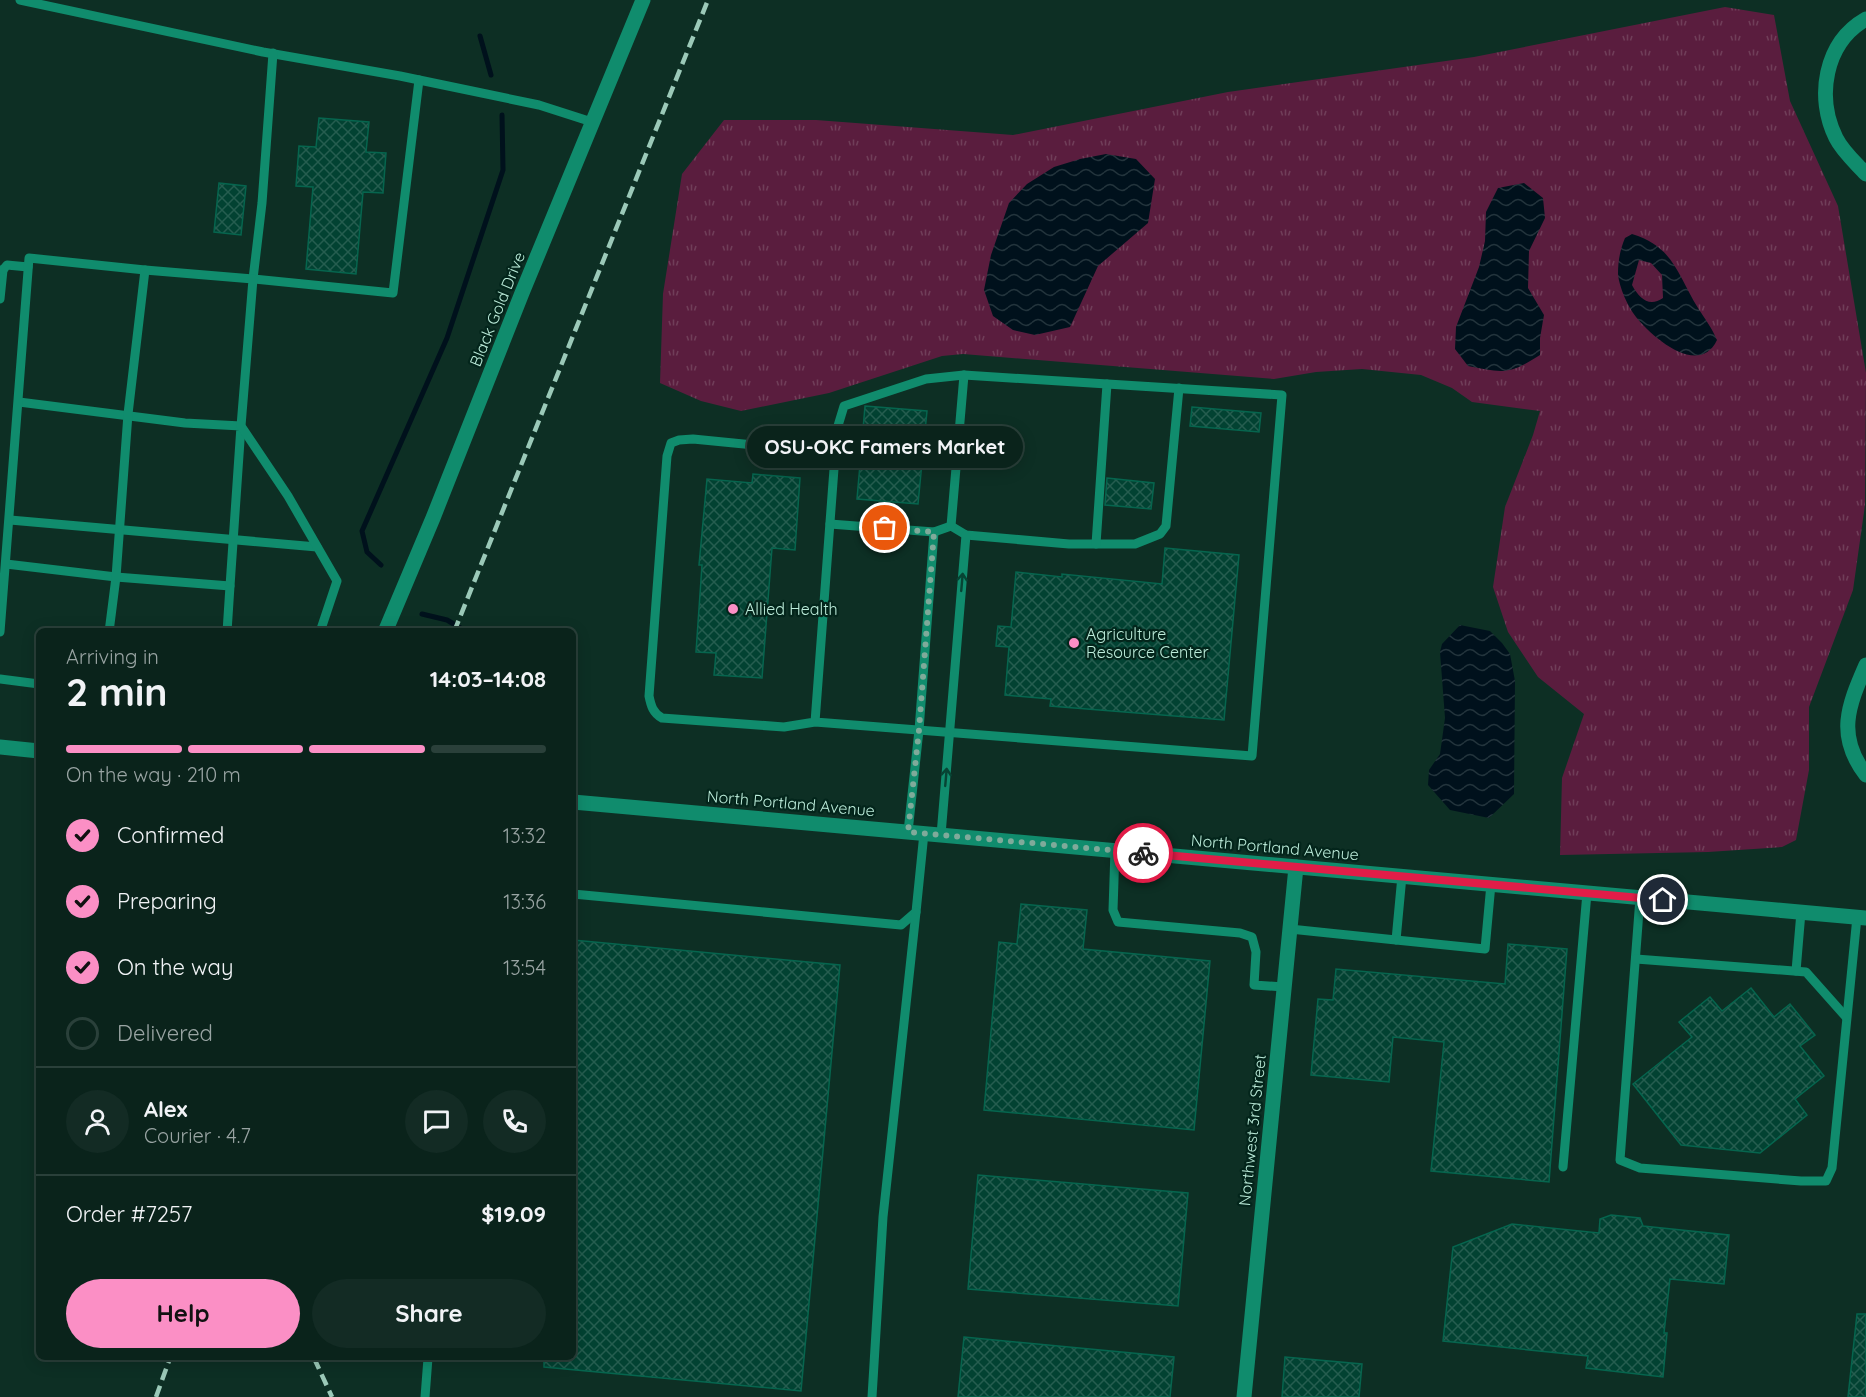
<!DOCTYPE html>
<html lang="en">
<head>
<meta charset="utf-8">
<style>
	body { margin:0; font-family:Quicksand,sans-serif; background:#132b24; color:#f1f3f6; height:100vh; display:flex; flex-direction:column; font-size:22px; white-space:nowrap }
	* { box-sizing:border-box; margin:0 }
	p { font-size:20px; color:#99a4a3 }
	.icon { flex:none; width:33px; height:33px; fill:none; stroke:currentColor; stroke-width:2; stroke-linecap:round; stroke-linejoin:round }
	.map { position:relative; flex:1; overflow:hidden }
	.sheet { position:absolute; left:36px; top:628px; width:540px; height:732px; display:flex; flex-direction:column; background:#0a231b; border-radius:9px; box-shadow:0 3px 15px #0003,0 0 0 2px #2a403a }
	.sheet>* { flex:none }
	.pin { position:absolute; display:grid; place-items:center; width:51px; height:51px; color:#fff; margin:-26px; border:3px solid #fff; border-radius:50%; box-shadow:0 2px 6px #0007 }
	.courier { position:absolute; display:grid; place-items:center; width:60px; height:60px; margin:-30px; border:4px solid #e11d48; border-radius:50%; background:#fff; color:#222; box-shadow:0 2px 8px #0007 }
	.bubble { position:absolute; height:42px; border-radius:21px; background:#0a231b; box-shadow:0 3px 15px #0003,0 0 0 2px #2a403a; font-size:20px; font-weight:700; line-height:42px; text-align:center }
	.summary em { font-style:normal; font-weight:700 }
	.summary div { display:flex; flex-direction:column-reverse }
	.summary { display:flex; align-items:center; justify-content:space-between; height:102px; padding:0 30px }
	h1 { font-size:39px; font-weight:700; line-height:45px }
	.bar { display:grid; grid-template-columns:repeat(4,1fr); gap:9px 6px; align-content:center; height:72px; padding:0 30px }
	.bar i { height:8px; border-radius:4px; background:#2a403a }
	.bar .on { background:#fb8fc5 }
	.bar p { grid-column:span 4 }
	.line { display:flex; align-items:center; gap:15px; padding:0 30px; border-top:2px solid #2a403a }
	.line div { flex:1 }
	.round { display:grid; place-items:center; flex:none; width:63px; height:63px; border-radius:32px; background:#132b24 }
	ol { padding:0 30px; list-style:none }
	li { display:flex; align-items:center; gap:18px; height:66px }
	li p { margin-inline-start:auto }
	li .icon { padding:6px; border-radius:50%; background:#fb8fc5; color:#111; stroke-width:4 }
	li:last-child { color:#99a4a3 }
	li i { width:33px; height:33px; border:3px solid #2a403a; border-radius:50% }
	.button { display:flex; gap:12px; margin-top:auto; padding:12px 30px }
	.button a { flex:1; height:69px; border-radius:36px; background:#fb8fc5; color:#111; font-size:24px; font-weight:700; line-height:69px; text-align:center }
	.button a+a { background:#132b24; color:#f1f3f6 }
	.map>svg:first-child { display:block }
	.grass { fill:url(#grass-tufts) }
	.water { fill:url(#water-waves); fill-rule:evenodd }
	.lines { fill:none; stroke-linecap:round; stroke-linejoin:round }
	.stream { stroke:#00111c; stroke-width:5 }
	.building { fill:url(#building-cross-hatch); stroke:#06654e; stroke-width:1.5 }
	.service { stroke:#108c6d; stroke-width:9 }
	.minor { stroke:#108c6d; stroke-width:15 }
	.tertiary { stroke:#108c6d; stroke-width:15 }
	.secondary { stroke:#108c6d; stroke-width:15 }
	.rail { stroke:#9bc9b8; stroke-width:4.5; stroke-dasharray:12 6; stroke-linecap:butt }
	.oneway { stroke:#074434 }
	.done { stroke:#7faa9a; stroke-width:6; stroke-dasharray:0 10.8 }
	.route { stroke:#e11d48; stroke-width:8 }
	.poi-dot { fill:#fb8fc5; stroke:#03251b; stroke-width:2 }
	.labels { text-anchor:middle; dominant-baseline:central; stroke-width:4.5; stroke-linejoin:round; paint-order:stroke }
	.street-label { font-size:16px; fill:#bcecda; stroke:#03251b }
	.poi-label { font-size:16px; fill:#bcecda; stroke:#03251b; text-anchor:start }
</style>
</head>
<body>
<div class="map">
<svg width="1866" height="1397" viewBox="0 0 1866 1397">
	<defs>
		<pattern id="grass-tufts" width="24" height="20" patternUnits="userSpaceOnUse" patternTransform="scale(1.5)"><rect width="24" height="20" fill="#5a1d3e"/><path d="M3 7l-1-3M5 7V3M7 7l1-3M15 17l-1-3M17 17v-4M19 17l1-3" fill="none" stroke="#703e59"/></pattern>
		<pattern id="water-waves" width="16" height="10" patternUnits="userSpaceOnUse" patternTransform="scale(1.5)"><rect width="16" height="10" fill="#00111c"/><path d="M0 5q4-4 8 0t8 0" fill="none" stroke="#23343c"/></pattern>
		<pattern id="building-cross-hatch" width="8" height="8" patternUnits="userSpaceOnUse" patternTransform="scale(1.5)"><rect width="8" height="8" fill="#024232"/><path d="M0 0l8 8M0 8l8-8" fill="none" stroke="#255d4f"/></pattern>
	</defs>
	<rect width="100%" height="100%" fill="#0d2f24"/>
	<path class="grass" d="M1725,7L1774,15L1790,101L1838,206L1866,373L1865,505L1853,590L1809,707V770L1796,840L1782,847L1708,852L1560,855L1562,778L1584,714L1538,677L1508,632L1493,587L1505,507L1533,435L1540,411L1472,402L1452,388L1421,375L1362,369L1316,372L1274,379L963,354L942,356L829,393L741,411L701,401L660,383L663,294L682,174L724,120H816L1013,135L1228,92L1474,57Z"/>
	<g class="water">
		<path d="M1106,154L1136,159L1155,179L1148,223L1098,266L1070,327L1035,335L1013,330L993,316L984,290L991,255L1009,203L1027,184L1054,167L1080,159Z"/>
		<path d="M1524,183L1543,198L1545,218L1529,251L1528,288L1544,315L1540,338V355C1509,375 1503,373 1468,366L1455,349L1456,327L1479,267L1485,241L1486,212L1498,188Z"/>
		<path d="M1632,234C1674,247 1677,274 1698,308C1705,319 1712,328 1717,340C1699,378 1652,337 1636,317C1628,307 1619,287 1618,274C1618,261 1620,250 1625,238ZM1639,260L1651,263L1662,275L1663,298C1649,308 1639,298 1632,285Z"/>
		<path d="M1460,625L1490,631L1502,643L1510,654L1515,681L1514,794L1489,818L1450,810L1428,785L1429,770L1440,754L1445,718L1440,652L1442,644Z"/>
	</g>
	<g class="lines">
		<g class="stream">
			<path d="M480,36L491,75"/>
			<path d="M381,565L367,552L362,531L447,338L503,170L502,115"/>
			<path d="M422,614L447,620L467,632"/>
		</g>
	</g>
	<g class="building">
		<path d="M319,118L369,122L366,152L386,153L383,193L363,192L356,274L306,269L313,187L296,186L299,146L316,147Z"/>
		<path d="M219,183L246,186L241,235L214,232Z"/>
		<path d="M865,406L927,411L918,504L857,499Z"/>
		<path d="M1192,407L1261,413L1259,432L1190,426Z"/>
		<path d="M753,474L800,478L795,550L772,548L762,678L714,675L716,653L696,652L702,565H699L707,479L752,483Z"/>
		<path d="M1107,478L1154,483L1151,509L1105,505Z"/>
		<path d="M1165,548L1239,555L1224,720L1050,706L1051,699L1005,695L1009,647L996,646L997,635L998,626L1011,627L1016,572L1062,577V574L1162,584Z"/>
		<path d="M1021,904L1087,910L1083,949L1210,961L1194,1130L984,1110L999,942L1017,944Z"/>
		<path d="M573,940L840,965L801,1391L544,1367V1358H573Z"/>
		<path d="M1508,944L1567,949L1549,1182L1431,1171L1444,1042L1393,1037L1389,1082L1311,1075L1318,999L1333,1000L1336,969L1505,984Z"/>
		<path d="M1751,988L1774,1017L1790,1004L1815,1035L1800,1046L1824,1076L1795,1099L1807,1115L1760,1153L1681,1145L1633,1084L1692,1037L1679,1022L1710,997L1722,1011Z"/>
		<path d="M978,1175L1188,1193L1178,1306L968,1289Z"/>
		<path d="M1611,1215L1640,1218L1643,1226L1729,1235L1724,1284L1670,1279L1664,1333H1667L1663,1377L1586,1368L1588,1356L1443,1341L1453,1247L1512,1224L1599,1233L1600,1219Z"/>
		<path d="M1857,1314H1866V1397H1848Z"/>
		<path d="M964,1337L1174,1357L1170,1397H958Z"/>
		<path d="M1285,1357L1362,1364L1359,1397H1282Z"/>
	</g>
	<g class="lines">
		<g class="service">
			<path d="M20,0L263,52L400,76L539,105L592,122"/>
			<path d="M273,53L262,203L253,279L393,293L419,80"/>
			<path d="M0,270H3L0,299"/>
			<path d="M3,270L7,265L28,267"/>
			<path d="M10,520L317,547"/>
			<path d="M830,524L934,532L951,526L966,535L1069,544H1135L1160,534L1166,526L1179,388"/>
			<path d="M951,526L964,375"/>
			<path d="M1096,544L1107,384"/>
			<path d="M6,564L116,577L230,586L241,426L185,423L19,402"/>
			<path d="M0,632L29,258L145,270L253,279L241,426L288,496L337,581L320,632"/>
			<path d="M109,632L116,577L128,414L145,270"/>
			<path d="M227,632L230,586"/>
			<path d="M0,679L39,684"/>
			<path d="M815,722L837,429L844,406L926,379L964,375L1282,395L1252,756L815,722L784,727L662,718C653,713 651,706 649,696L667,456L671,443L679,440L693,439L836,453"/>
			<path d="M908,832L919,730L934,532"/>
			<path d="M941,835L966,535"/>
			<path d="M1115,850L1113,910L1118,922L1240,933L1252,937L1256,952L1254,985L1284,987"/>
			<path d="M1402,876L1396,940L1485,949L1491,884"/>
			<path d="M573,894L901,925L916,912L924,833"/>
			<path d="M1640,898L1620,1160L1640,1168L1801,1181H1826L1832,1168L1857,917"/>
			<path d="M1290,929L1396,940"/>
			<path d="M1636,959L1806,972L1846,1017"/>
			<path d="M1796,971L1801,912"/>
			<path d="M1563,1167L1587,893"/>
			<path d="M425,1397L428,1358"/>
			<path d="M872,1397L883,1217L916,912"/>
		</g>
		<g class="minor">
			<path d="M1866,19C1824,43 1816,98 1836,138C1843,152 1856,163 1866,174"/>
			<path d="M1866,665C1848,706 1836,736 1866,775"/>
			<path d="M1244,1397L1296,867"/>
		</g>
		<path class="tertiary" d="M385,632L433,518L522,293L643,0"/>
		<g class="secondary">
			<path d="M0,747L39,751"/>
			<path d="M573,802L1866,918"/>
		</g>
		<g class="rail">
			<path d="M454,632L708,0"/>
			<path d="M314,1358L332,1397"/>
			<path d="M156,1397L170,1358"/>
		</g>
	</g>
	<defs><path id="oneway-shaft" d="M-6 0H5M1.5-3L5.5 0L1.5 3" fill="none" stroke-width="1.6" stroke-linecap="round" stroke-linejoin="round" transform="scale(1.5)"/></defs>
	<g class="oneway">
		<use href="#oneway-shaft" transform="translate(962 582) rotate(-85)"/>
		<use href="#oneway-shaft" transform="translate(946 777) rotate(-85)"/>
	</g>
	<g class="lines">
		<path class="done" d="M885,528L934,532L919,730L908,832L1143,853"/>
		<path class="route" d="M1143,853L1663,900"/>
	</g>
	<g class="poi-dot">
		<circle cx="733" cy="609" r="6"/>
		<circle cx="1074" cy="643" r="6"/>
	</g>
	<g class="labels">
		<g class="street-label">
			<text transform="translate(497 309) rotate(-68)">Black Gold Drive</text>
			<text transform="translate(791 803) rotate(5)">North Portland Avenue</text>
			<text transform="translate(1275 847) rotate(5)">North Portland Avenue</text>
			<text transform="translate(1252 1130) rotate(-84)">Northwest 3rd Street</text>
		</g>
		<g class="poi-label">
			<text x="745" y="609">Allied Health</text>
			<text x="1086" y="634">Agriculture<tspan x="1086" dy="18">Resource Center</tspan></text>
		</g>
	</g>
</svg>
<div class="pin" style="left:885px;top:528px;background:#ea580c"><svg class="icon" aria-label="bag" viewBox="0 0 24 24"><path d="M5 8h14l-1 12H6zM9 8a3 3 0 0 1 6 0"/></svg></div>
<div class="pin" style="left:1663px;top:900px;background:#1f2937"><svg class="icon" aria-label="home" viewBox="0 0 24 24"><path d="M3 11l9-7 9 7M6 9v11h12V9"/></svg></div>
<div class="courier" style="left:1143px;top:853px"><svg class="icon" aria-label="bike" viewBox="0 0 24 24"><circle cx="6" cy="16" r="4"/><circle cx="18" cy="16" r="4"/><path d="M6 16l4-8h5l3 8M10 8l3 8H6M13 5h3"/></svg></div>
<div class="bubble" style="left:747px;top:426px;width:276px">OSU-OKC Famers Market</div>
<section class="sheet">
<div class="summary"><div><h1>2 min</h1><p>Arriving in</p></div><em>14:03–14:08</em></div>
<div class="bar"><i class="on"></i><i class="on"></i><i class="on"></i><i></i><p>On the way · 210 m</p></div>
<ol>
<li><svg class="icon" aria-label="check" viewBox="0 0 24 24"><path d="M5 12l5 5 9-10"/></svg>Confirmed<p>13:32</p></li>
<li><svg class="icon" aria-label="check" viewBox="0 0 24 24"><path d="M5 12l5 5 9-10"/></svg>Preparing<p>13:36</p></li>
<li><svg class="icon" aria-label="check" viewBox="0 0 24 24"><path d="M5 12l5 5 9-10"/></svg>On the way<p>13:54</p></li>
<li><i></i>Delivered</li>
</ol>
<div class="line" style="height:108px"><a class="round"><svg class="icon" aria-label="person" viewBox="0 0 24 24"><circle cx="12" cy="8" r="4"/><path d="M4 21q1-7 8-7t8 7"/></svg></a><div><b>Alex</b><p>Courier · 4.7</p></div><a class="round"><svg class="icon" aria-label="chat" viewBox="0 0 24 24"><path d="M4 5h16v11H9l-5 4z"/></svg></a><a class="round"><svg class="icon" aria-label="phone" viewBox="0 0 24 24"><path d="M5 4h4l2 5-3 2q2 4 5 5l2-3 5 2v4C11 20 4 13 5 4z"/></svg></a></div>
<div class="line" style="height:78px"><div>Order #7257</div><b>$19.09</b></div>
<div class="button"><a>Help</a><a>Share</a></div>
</section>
</div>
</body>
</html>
